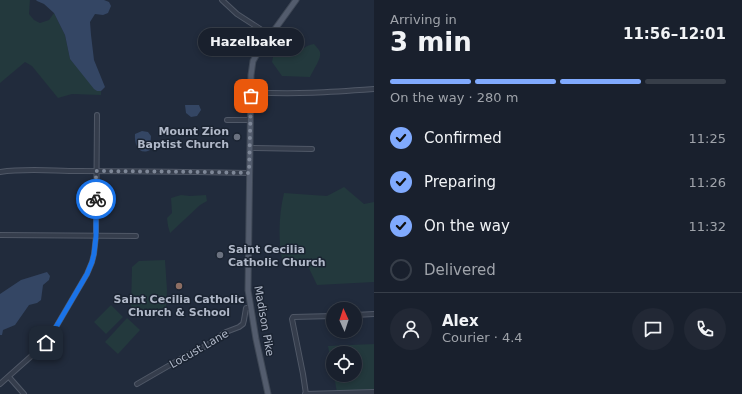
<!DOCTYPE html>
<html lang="en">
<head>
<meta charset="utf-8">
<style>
	body { margin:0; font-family:"DejaVu Sans",sans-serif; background:#222835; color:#f1f3f6; height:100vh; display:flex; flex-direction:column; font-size:15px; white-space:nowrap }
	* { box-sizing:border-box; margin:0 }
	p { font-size:13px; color:#9fa3aa }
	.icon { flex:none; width:22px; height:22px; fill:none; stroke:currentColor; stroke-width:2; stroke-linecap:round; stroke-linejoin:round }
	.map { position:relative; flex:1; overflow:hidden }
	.panel { display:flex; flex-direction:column; background:#19202d; width:368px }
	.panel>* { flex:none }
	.needle { width:26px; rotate:357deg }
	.tools { position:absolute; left:326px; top:302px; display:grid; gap:8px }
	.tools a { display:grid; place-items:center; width:36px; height:36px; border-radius:50%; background:#19202d; box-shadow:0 2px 6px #0003,0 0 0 1px #373e49; font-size:20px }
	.pin { position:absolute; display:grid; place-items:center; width:34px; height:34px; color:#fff; margin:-17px; border-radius:8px; box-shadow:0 2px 6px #0006 }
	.courier { position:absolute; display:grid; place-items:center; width:40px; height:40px; margin:-20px; border:3px solid #1a73e8; border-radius:50%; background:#fff; color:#222; box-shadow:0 1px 5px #0007 }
	.bubble { position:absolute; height:28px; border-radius:14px; background:#19202d; box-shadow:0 2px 6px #0003,0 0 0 1px #373e49; font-size:13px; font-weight:700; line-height:28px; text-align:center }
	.summary em { font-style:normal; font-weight:700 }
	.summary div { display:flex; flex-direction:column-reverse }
	.summary { display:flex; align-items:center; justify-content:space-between; height:68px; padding:0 16px }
	h1 { font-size:26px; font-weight:700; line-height:30px }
	.bar { display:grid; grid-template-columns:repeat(4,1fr); gap:6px 4px; align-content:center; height:48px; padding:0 16px }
	.bar i { height:5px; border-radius:3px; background:#373e49 }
	.bar .active { background:#80aafe }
	.bar p { grid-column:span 4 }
	.line { display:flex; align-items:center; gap:10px; padding:0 16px; border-top:1px solid #373e49 }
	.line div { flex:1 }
	.round { display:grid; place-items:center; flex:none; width:42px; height:42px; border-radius:21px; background:#222835 }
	ol { padding:0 16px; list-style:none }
	li { display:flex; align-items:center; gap:12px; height:44px }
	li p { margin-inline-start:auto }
	li .icon { padding:4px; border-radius:50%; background:#80aafe; color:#111; stroke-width:4 }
	li:last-child { color:#9fa3aa }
	li i { width:22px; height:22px; border:2px solid #373e49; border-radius:50% }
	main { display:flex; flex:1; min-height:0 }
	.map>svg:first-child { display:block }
	.green { fill:#23393d }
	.water { fill:#344664 }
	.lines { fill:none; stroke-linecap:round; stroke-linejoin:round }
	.minor-casing { stroke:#505867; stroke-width:6 }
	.major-casing { stroke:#3e4755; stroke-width:7 }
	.minor { stroke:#353d4c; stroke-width:4 }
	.major { stroke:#535c6d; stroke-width:5 }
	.done { stroke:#7e8797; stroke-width:4; stroke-dasharray:0 7.2 }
	.route { stroke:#1a73e8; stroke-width:5 }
	.worship-dot { fill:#6b7280; stroke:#1a2331; stroke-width:1.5 }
	.education-dot { fill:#8d6e63; stroke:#1a2331; stroke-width:1.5 }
	.labels { text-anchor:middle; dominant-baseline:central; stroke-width:3; stroke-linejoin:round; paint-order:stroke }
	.poi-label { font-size:11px; font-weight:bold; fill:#b0b8c8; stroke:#1a2331; text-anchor:end }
	.street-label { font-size:11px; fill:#b0b8c8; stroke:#1a2331 }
</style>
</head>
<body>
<main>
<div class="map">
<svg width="374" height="394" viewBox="0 0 374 394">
	<rect width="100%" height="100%" fill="#212b3c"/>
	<g class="green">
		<path d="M0,0H30L29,14L34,20L40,23L49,20L54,13L65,35L70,59L97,91H101V95L72,94L58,98L32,66L25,62L0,83Z"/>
		<path d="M314,44C316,47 319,49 320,52C322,58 313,70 310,77L282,76L272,62L274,52L278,47H283L289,55C299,54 304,45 314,44Z"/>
		<path d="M344,187L364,204L374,202V282L317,285L306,262L282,259C278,237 279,214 284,193L327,196Z"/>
		<path d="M181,195L190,196L206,195L207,201L200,205L170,233L168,226L167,218L172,213L171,198Z"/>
		<path d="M165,260L167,290L166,307L148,315L137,314L131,309L132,267L139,261Z"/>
		<path d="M111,305L123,317L106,334L94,322Z"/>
		<path d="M127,318L140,330L118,354L105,342Z"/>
		<path d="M374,344V392L337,393L334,375H355V353H333V372L328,346Z"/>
	</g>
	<g class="water">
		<path d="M36,0H104L109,2L111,6L108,13L103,15L95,14L90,22L91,35L94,60L105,87L101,91H97L94,89L70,59L65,35L54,13L44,4L37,1Z"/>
		<path d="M185,105H199L201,110L197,116L191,117L186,113Z"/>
		<path d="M142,131L148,132L151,136L150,150C139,156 134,144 135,134Z"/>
		<path d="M47,272L50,276L49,280L43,285L41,300L37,303L29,305L15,325L3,330L2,335H0V294L21,280Z"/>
	</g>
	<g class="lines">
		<defs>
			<g id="minor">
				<path d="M222,0L237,14L271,36"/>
				<path d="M251,92C292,95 333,92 374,89"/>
				<path d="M227,120H250"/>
				<path d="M250,148L312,149"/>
				<path d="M0,172C26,168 53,171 79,171C136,171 193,172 249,173"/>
				<path d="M0,235L136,236"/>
				<path d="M355,315L374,314"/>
				<path d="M9,377L24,394"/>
				<path d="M0,384L37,351L49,339L87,274L92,262L94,254L96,236L97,115"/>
				<path d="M137,384L189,354L206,346L226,332L239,327L243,324L244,320L246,308H250"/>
				<path d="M305,394L374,392"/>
				<path d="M306,394L303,374L292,319L293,317L333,316"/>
			</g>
			<path id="major" d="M268,394L256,339L248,290L251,75L253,61L257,54L296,0"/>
		</defs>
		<use href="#minor" class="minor-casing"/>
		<use href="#major" class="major-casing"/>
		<use href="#minor" class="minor"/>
		<use href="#major" class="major"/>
	</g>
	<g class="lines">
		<path class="done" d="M96,199V171L205,172L249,173L251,96"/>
		<path class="route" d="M46,343L49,339L87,274L92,262L94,254L96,236V199"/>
	</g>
	<g class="worship-dot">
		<circle cx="237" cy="137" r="4"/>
		<circle cx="220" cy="255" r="4"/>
	</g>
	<circle class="education-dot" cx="179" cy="286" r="4"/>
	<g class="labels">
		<g class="poi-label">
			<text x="229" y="131">Mount Zion<tspan x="229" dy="13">Baptist Church</tspan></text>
			<text x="228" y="249" text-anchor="start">Saint Cecilia<tspan x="228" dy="13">Catholic Church</tspan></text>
			<text x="179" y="299" text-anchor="middle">Saint Cecilia Catholic<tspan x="179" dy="13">Church &amp; School</tspan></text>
		</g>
		<g class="street-label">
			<text transform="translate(264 321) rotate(80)">Madison Pike</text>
			<text transform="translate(199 349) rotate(-30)">Locust Lane</text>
		</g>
	</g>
</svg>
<div class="tools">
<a><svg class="needle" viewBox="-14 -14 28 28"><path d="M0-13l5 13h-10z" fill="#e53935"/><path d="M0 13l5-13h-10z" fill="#9fa3aa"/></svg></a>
<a><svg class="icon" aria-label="locate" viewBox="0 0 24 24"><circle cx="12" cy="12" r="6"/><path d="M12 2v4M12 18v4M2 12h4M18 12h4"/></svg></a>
</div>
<div class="pin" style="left:251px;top:96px;background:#ea580c"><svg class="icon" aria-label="bag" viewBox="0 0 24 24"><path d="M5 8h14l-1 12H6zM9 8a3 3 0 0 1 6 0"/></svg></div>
<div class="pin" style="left:46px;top:343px;background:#1f2937"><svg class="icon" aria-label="home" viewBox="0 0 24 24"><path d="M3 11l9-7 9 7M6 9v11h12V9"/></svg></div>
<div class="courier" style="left:96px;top:199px"><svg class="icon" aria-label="bike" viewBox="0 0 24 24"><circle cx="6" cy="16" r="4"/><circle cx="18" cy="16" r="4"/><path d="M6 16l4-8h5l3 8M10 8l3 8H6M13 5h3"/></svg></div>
<div class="bubble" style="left:198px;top:28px;width:106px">Hazelbaker</div>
</div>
<section class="panel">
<div class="summary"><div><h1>3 min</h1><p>Arriving in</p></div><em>11:56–12:01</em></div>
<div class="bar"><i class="active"></i><i class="active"></i><i class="active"></i><i></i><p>On the way · 280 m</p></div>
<ol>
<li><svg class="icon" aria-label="check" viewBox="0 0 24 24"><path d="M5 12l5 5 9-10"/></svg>Confirmed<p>11:25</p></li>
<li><svg class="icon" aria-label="check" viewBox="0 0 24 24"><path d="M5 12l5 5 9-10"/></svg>Preparing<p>11:26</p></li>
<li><svg class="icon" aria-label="check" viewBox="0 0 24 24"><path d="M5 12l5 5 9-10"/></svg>On the way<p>11:32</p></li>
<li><i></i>Delivered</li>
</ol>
<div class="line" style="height:72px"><a class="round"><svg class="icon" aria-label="person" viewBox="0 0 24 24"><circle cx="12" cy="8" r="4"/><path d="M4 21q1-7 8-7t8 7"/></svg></a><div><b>Alex</b><p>Courier · 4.4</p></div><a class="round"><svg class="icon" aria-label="chat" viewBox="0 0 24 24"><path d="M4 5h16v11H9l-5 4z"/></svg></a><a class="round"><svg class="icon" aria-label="phone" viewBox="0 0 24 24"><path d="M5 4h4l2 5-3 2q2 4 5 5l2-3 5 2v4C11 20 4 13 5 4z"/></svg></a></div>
</section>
</main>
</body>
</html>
